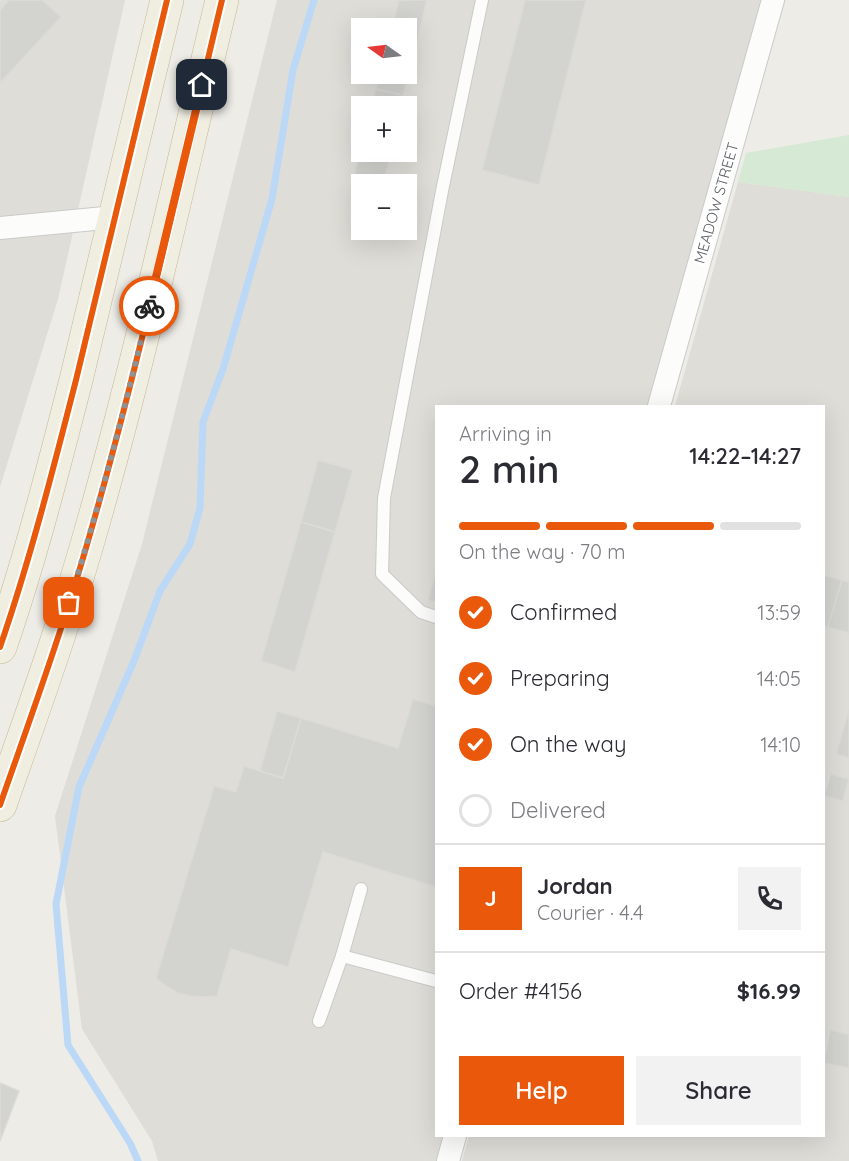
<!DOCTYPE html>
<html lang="en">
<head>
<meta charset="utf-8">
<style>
	body { margin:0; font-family:Quicksand,sans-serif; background:#f2f2f3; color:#2b2b33; height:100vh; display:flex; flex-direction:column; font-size:22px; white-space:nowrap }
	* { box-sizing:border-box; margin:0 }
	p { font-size:20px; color:#7c7c81 }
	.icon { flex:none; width:33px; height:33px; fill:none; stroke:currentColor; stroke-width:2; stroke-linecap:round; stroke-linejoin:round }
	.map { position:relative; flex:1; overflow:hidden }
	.side { position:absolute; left:435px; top:405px; width:390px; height:732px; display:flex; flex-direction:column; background:#fff; border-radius:0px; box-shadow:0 6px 24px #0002 }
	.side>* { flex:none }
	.needle { width:39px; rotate:284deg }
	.fabs { position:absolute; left:351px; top:18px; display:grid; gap:12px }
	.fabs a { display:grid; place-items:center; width:66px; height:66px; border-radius:0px; background:#fff; box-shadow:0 6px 24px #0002; font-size:30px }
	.pin { position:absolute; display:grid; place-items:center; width:51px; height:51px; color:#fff; margin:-26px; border-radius:12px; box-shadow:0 3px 9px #0006 }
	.courier { position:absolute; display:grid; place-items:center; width:60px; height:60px; margin:-30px; border:4px solid #ea580c; border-radius:50%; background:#fff; color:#222; box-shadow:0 2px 8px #0007 }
	.overview em { font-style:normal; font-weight:600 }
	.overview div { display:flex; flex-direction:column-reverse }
	.overview { display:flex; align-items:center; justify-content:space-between; height:102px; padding:0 24px }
	h1 { font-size:39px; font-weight:600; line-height:45px }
	.bar { display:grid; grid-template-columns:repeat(4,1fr); gap:9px 6px; align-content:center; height:72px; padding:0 24px }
	.bar i { height:8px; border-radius:4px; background:#e1e1e2 }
	.bar .current { background:#ea580c }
	.bar p { grid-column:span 4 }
	.line { display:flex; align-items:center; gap:15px; padding:0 24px; border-top:2px solid #e1e1e2 }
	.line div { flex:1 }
	.round { display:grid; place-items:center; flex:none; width:63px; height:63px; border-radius:0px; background:#f2f2f3 }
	ol { padding:0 24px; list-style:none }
	li { display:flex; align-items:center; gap:18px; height:66px }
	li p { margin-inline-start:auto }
	li .icon { padding:6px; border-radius:50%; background:#ea580c; color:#fff; stroke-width:4 }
	li:last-child { color:#7c7c81 }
	li i { width:33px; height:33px; border:3px solid #e1e1e2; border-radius:50% }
	.action { display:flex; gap:12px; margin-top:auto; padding:12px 24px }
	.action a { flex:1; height:69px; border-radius:0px; background:#ea580c; color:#fff; font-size:24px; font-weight:600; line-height:69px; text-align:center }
	.action a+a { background:#f2f2f3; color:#2b2b33 }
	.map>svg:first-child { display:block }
	.industrial { fill:#deddd8; fill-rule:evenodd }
	.green { fill:#d5e9d4 }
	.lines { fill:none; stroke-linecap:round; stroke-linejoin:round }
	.stream { stroke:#bbd8f7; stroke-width:7 }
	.building { fill:#d3d3d0; stroke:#dcdbd6; stroke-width:1.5 }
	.lane-casing { stroke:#cacaca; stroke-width:14 }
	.street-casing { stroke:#cacaca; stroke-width:24 }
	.highway-casing { stroke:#c5ba94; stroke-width:34 }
	.lane { stroke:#fcfcfb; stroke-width:12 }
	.street { stroke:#fcfcfb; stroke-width:22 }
	.highway { stroke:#f0ede1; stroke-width:33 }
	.cycleway-casing { stroke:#fff; stroke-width:10 }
	.cycleway { stroke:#e8590c; stroke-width:6 }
	.done { stroke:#8f9192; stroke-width:6; stroke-dasharray:0 10.8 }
	.route { stroke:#ea580c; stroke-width:8 }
	.labels { text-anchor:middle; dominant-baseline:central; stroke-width:6; stroke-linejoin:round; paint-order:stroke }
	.street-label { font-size:15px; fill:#5d6065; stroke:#fff }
</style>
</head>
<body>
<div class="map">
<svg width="849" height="1161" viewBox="0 0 849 1161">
	<rect width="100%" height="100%" fill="#edece7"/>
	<g class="industrial">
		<path d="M1,0H125L58,299L0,487V1Z"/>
		<path d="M277,0H763L650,406H436V1136H445L438,1161H158L152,1141L82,1029L55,816L142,544ZM362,28H406V74H362ZM362,106H406V152H362ZM362,184H406V230H362Z"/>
		<path d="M738,182L849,197V1161H462L469,1136H824V406H675Z"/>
	</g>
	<path class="green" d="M849,135V197L738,182L746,153Z"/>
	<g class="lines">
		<path class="stream" d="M138,1161L130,1143L68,1045L56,904L79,787L134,661L160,591L190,544L200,508L203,422L223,369L272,199L293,70L314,0"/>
	</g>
	<g class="building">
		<path d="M9,0H42L61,17L0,83V10Z"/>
		<path d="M399,0H427L403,96L376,89L380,74H406V28H392Z"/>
		<path d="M525,0H586L539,185L482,170Z"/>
		<path d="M376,89L406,96L403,106H372Z"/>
		<path d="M362,146V152H392L383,184H362V193L350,190Z"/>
		<path d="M318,460L353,470L335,532L301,522Z"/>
		<path d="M301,522L335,532L295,672L261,661Z"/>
		<path d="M436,570V603L428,600Z"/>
		<path d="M824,575L842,580L828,627L824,626Z"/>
		<path d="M842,580L849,582V633L828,627Z"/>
		<path d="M413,699L436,706V887L323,852L288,967L231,949L217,996L204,997L191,996L178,993L163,984L156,978L214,786L236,792L244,766L283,778L301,718L398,748Z"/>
		<path d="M849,710V758L836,754Z"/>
		<path d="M277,711L301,718L283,778L260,771Z"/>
		<path d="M831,774L849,779L843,801L824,796Z"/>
		<path d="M830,1030L849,1034V1068L824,1063Z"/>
		<path d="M0,1083L19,1091L0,1141Z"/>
	</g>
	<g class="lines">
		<defs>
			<g id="lane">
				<path d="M436,617L421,612L382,574L384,498L442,191L482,0"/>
				<path d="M361,889L342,956L436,981"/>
				<path d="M319,1021L342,956"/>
			</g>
			<g id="street">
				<path d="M0,228L115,217"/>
				<path d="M659,406L773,0"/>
				<path d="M448,1161L455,1136"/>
			</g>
			<g id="highway">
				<path d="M0,647C30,560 53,470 76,380C107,254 136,127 167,0"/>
				<path d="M0,805C33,711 67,617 94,520C143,348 180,174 222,0"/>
			</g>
		</defs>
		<use href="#lane" class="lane-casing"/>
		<use href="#street" class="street-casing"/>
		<use href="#highway" class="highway-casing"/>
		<use href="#lane" class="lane"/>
		<use href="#street" class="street"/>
		<use href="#highway" class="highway"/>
		<defs>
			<g id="cycleway">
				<path d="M0,647C30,560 53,470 76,380C107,254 136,127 167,0"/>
				<path d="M0,805C33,711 67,617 94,520C143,348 180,174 222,0"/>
			</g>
		</defs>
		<use href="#cycleway" class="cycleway-casing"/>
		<use href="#cycleway" class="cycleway"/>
	</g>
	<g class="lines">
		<path class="done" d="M69,603C99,505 126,406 149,306"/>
		<path class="route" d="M149,306L202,85"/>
	</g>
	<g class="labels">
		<g class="street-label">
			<text transform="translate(716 203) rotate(-74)">MEADOW STREET</text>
		</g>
	</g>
</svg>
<div class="fabs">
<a><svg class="needle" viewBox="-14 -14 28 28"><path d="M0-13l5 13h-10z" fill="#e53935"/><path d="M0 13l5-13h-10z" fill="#7c7c81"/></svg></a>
<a>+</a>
<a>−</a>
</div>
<div class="pin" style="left:69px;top:603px;background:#ea580c"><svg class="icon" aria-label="bag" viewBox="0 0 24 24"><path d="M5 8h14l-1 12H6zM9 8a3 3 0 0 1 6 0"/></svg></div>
<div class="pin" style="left:202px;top:85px;background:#1f2937"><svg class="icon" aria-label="home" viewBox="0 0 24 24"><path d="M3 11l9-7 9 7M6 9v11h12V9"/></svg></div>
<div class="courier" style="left:149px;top:306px"><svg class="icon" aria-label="bike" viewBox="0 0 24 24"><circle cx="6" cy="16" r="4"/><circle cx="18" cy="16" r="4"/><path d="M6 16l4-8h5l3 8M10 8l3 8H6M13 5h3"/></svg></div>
<section class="side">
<div class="overview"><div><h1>2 min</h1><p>Arriving in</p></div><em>14:22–14:27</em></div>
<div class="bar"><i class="current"></i><i class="current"></i><i class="current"></i><i></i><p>On the way · 70 m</p></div>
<ol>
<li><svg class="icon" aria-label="check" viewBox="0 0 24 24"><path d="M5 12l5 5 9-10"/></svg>Confirmed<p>13:59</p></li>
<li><svg class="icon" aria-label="check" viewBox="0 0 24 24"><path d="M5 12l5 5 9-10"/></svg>Preparing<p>14:05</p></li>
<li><svg class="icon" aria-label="check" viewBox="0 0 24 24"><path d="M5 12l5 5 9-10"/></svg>On the way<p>14:10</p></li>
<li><i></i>Delivered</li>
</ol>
<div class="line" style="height:108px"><b class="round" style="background:#ea580c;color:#fff">J</b><div><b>Jordan</b><p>Courier · 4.4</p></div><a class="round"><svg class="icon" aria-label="phone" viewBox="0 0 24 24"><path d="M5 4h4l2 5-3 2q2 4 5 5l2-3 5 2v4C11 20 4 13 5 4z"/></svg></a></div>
<div class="line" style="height:78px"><div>Order #4156</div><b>$16.99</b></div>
<div class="action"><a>Help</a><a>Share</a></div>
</section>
</div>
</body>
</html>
